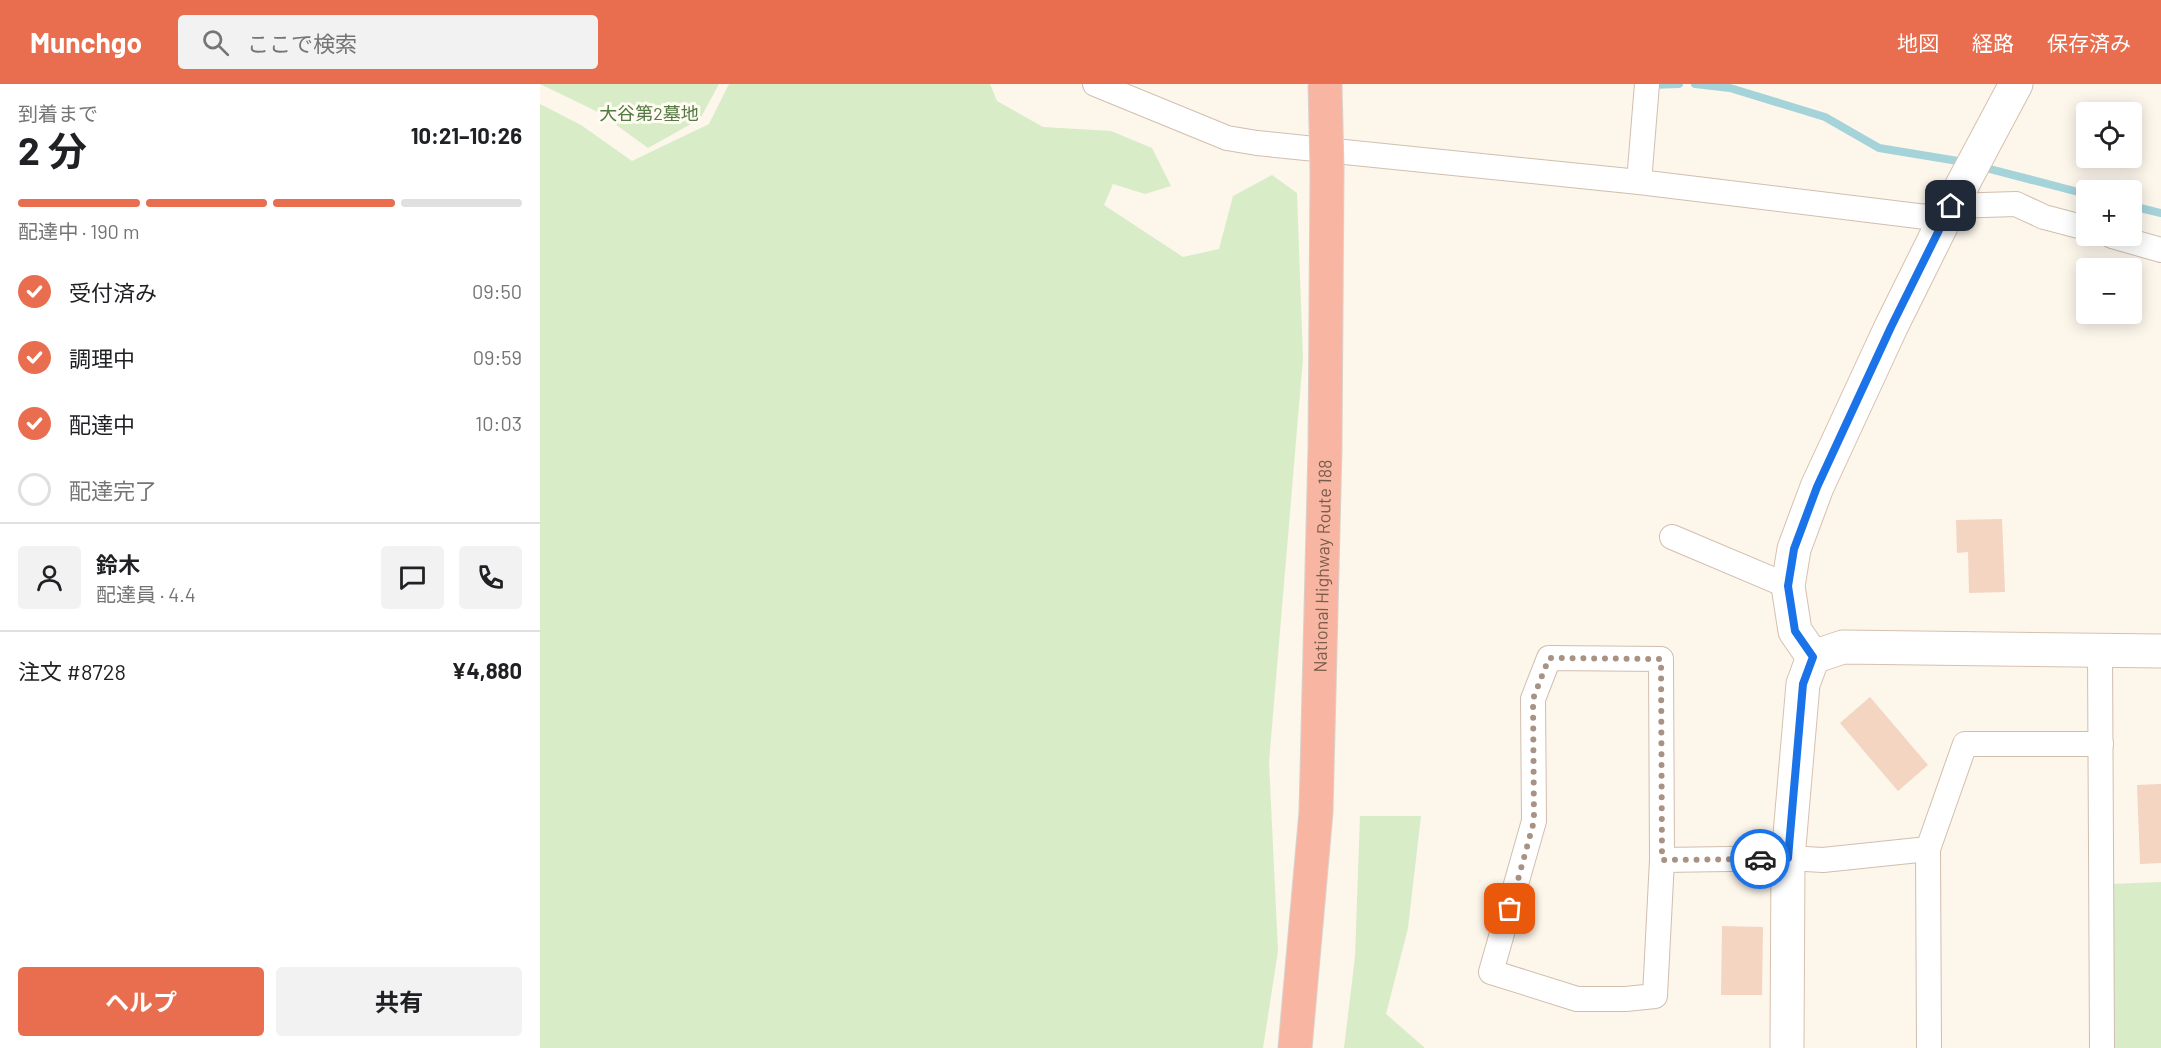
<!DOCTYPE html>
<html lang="ja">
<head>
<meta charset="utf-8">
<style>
	body { margin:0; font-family:Barlow,"Noto Sans JP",sans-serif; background:#f2f2f2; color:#202124; height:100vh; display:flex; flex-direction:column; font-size:22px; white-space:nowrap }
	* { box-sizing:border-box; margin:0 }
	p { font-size:20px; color:#757577 }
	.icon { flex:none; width:33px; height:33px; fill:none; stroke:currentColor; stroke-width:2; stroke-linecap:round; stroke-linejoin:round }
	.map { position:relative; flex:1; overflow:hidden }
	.sheet { display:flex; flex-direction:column; background:#fff; width:540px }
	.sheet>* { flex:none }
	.fabs { position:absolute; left:1536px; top:18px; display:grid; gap:12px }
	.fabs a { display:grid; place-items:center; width:66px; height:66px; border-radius:6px; background:#fff; box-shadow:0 3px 15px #0003; font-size:30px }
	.pin { position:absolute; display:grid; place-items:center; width:51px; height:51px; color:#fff; margin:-26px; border-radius:12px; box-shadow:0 3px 9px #0006 }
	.courier { position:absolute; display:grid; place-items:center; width:60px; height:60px; margin:-30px; border:4px solid #1a73e8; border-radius:50%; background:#fff; color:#222; box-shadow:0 2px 8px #0007 }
	.headline em { font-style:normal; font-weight:700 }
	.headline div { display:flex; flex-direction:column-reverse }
	.headline { display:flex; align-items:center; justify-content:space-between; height:102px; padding:0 18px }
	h1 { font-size:39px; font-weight:700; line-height:45px }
	.bar { display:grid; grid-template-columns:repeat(4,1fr); gap:9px 6px; align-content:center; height:72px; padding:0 18px }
	.bar i { height:8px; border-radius:4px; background:#e0e0e0 }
	.bar .current { background:#e86e4f }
	.bar p { grid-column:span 4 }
	.line { display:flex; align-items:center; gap:15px; padding:0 18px; border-top:2px solid #e0e0e0 }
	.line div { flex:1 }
	.round { display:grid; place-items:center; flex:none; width:63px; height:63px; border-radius:6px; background:#f2f2f2 }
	ol { padding:0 18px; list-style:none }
	li { display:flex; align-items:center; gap:18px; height:66px }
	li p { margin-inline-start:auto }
	li .icon { padding:6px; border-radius:50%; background:#e86e4f; color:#fff; stroke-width:4 }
	li:last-child { color:#757577 }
	li i { width:33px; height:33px; border:3px solid #e0e0e0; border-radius:50% }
	.action { display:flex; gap:12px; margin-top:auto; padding:12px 18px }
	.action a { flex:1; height:69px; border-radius:6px; background:#e86e4f; color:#fff; font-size:24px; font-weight:700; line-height:69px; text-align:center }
	.action a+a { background:#f2f2f2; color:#202124 }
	header { display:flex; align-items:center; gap:36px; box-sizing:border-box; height:84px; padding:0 30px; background:#e86e4f; color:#fff }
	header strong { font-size:28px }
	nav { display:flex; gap:33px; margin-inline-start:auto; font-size:21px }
	.search { width:420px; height:54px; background:#f2f2f2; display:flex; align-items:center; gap:15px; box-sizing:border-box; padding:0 21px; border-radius:6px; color:#757577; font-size:22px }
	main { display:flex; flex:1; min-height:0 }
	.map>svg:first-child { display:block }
	.green { fill:#d8ecc8 }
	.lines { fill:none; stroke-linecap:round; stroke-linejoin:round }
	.stream { stroke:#a4d3da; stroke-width:8 }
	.building { fill:#f3d5c2 }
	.street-casing { stroke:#d1beaf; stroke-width:26 }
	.secondary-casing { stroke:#d6c0af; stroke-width:35 }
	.highway-casing { stroke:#dad1cd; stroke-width:35 }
	.street { stroke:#fff; stroke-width:24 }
	.secondary { stroke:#fff; stroke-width:33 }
	.highway { stroke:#f8b6a2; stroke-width:33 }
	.highway-bridge-casing { stroke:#dad1cd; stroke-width:35; stroke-linecap:butt }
	.highway-bridge { stroke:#f8b6a2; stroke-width:33 }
	.done { stroke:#a89284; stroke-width:6; stroke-dasharray:0 10.8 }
	.route { stroke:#1a73e8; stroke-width:8 }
	.labels { text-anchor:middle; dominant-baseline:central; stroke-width:6; stroke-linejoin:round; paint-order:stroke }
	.park-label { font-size:18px; fill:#537a41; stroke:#fffaf2 }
	.street-label { font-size:18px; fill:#7a5c4c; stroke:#fffaf2 }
</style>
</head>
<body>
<header>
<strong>Munchgo</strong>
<div class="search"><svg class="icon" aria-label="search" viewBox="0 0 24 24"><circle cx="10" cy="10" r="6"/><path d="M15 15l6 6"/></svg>ここで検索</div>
<nav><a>地図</a><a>経路</a><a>保存済み</a></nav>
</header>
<main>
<section class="sheet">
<div class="headline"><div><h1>2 分</h1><p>到着まで</p></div><em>10:21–10:26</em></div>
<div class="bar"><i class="current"></i><i class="current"></i><i class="current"></i><i></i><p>配達中 · 190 m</p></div>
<ol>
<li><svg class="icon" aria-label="check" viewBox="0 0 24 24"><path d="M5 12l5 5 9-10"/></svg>受付済み<p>09:50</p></li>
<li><svg class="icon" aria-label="check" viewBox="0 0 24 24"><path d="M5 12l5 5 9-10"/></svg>調理中<p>09:59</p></li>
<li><svg class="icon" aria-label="check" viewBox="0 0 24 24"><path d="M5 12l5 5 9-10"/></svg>配達中<p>10:03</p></li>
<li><i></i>配達完了</li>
</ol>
<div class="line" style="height:108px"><a class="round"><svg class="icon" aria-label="person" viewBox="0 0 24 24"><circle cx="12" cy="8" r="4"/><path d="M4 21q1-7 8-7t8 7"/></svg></a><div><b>鈴木</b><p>配達員 · 4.4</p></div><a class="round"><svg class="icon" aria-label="chat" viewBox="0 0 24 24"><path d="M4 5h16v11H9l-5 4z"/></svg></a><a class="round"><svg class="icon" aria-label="phone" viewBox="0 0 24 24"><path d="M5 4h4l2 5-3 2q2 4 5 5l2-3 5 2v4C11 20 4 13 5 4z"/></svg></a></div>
<div class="line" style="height:78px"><div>注文 #8728</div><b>¥4,880</b></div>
<div class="action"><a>ヘルプ</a><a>共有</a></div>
</section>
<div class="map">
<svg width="1621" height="964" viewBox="0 0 1621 964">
	<rect width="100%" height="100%" fill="#fdf6eb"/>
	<g class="green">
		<path d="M0,0H179L160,35L108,64L60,29Z"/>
		<path d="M189,0H450L457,17L503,43L571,47L612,64L631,102L605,110L573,100L564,121L643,173L679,165L693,112L732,91L757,109L763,274L729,678L738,867L723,964H0V20L41,41L92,77L169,40Z"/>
		<path d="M820,732H881L868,844L846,930L885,964H804L815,873Z"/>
		<path d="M1621,798V964H1571V800Z"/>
	</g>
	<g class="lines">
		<g class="stream">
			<path d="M1155,0L1190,4L1285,33L1339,64L1424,78"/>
			<path d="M1109,1L1139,0"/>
			<path d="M1442,83L1546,110"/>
			<path d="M1592,122L1621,129"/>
		</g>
	</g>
	<g class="building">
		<path d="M1462,435L1465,508L1429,509L1428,468L1417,469L1416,436Z"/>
		<path d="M1330,613L1388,681L1358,707L1300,639Z"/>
		<path d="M1621,700V779L1600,780L1597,701Z"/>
		<path d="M1182,842L1223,843L1222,911H1181Z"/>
	</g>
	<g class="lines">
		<defs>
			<g id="street">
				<path d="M555,0L687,54L717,59L1099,98L1386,133L1411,122L1476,120L1504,133L1546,144"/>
				<path d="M1099,98L1107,0"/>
				<path d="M1572,152L1621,166"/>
				<path d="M1132,453L1248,502"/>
				<path d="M1560,566L1562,964"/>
				<path d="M1009,574L1121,575L1122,776L1115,912L1086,915H1037L951,888L994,737L993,615Z"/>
				<path d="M1388,765L1389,964"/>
				<path d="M1122,776L1248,774L1283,776L1388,765L1425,660H1561"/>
			</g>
			<g id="secondary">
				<path d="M1273,573L1255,547L1248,502L1254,465L1277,403L1351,243L1411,122L1476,0"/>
				<path d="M1273,573L1303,563L1621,567"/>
				<path d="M1247,964L1248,774L1263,600L1273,573"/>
			</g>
			<g id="highway">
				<path id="s1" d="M755,964L776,728L785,364L787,85"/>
			</g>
		</defs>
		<use href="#street" class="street-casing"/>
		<use href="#secondary" class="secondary-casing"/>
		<use href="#highway" class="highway-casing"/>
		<use href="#street" class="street"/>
		<use href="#secondary" class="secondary"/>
		<use href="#highway" class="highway"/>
		<defs>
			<path id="highway-bridge" d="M785,0L787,85"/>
		</defs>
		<use href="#highway-bridge" class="highway-bridge-casing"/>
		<use href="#highway-bridge" class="highway-bridge"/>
	</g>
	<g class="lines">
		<path class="done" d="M970,825L994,737L993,615L1009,574L1121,575L1122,776L1220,775"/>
		<path class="route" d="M1220,775L1248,774L1263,600L1273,573L1255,547L1248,502L1254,465L1277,403L1351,243L1411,122"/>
	</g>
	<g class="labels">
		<g class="park-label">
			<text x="109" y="29">大谷第2墓地</text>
		</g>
		<g class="street-label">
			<text stroke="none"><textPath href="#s1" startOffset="483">National Highway Route 188</textPath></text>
		</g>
	</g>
</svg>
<div class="fabs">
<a><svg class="icon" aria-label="locate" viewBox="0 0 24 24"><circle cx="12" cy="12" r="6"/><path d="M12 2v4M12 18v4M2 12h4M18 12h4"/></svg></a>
<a>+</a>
<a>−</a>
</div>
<div class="pin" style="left:970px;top:825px;background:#ea580c"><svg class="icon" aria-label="bag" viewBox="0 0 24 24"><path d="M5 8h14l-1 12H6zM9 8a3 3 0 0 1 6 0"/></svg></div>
<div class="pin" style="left:1411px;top:122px;background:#1f2937"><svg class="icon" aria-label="home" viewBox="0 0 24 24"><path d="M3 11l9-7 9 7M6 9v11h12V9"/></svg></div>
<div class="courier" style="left:1220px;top:775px"><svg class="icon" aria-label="car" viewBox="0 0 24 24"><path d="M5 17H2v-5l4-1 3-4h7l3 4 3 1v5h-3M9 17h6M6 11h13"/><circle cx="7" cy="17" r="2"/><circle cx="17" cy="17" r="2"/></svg></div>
</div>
</main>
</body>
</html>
